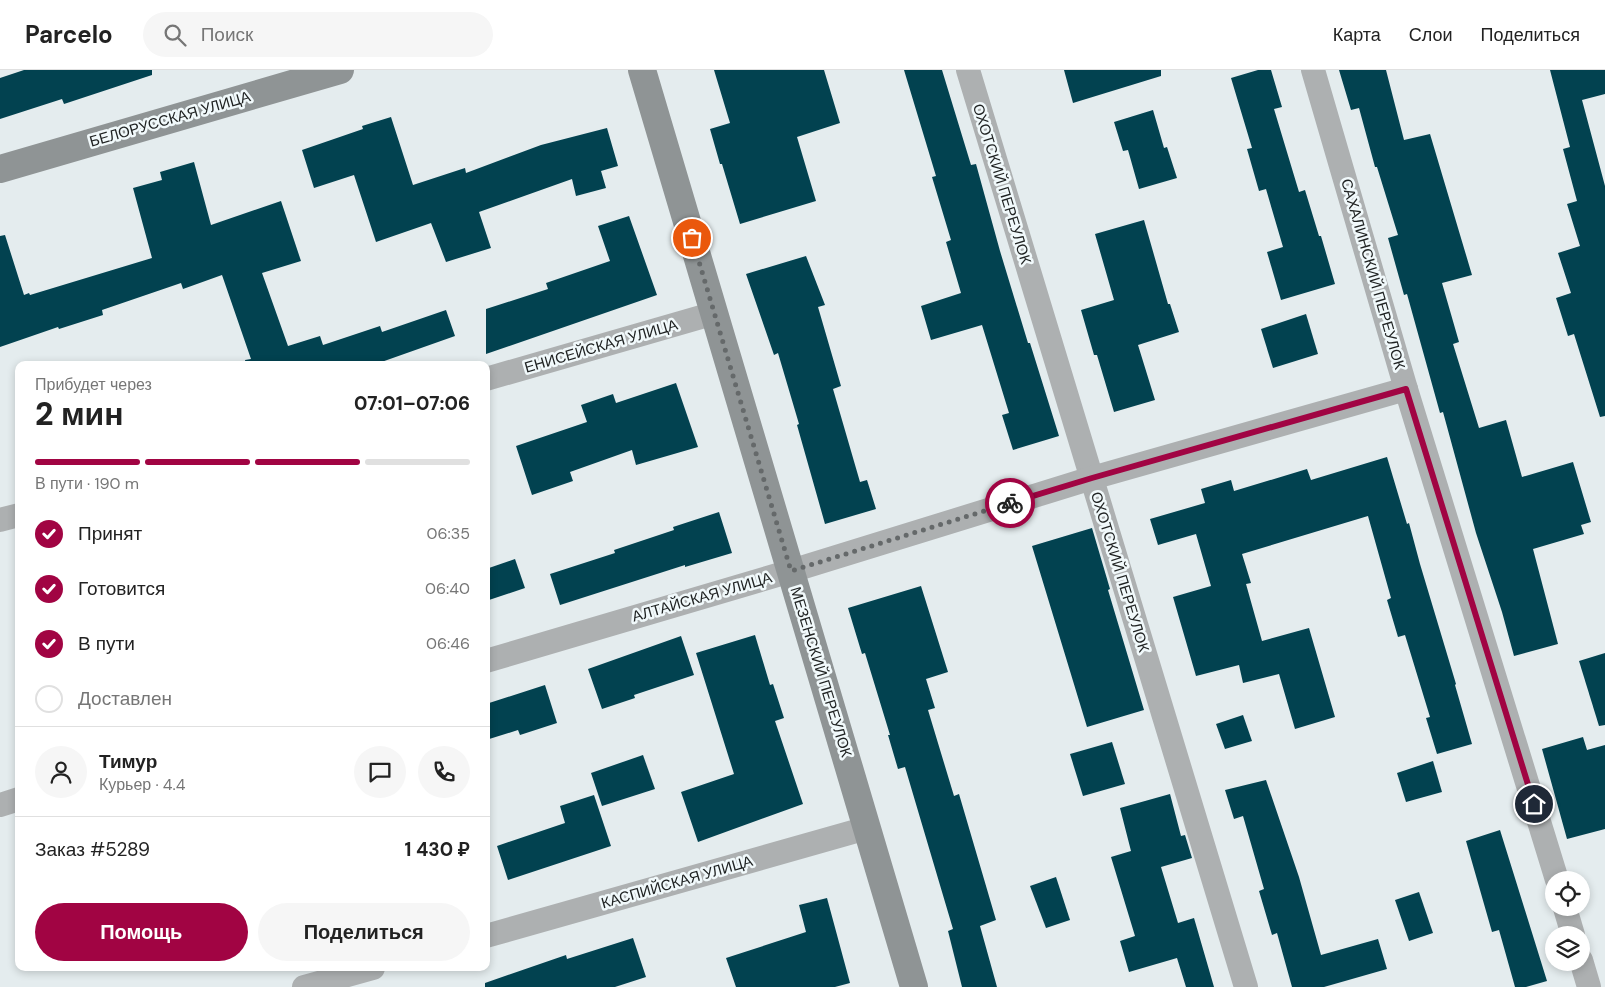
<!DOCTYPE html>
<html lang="ru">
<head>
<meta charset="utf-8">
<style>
	body { margin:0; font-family:"DM Sans",sans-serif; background:#f6f6f6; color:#222; height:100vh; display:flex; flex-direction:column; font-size:19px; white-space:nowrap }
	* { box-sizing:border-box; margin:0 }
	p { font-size:16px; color:#767676 }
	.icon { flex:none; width:28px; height:28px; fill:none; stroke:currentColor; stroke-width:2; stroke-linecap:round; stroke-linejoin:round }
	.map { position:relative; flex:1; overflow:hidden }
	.details { position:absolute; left:15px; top:291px; width:475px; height:610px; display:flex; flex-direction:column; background:#fff; border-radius:10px; box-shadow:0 2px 8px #0003 }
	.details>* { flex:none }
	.tools { position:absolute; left:1545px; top:801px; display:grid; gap:10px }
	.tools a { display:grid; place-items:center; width:45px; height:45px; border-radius:50%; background:#fff; box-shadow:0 2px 8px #0003; font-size:25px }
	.pin { position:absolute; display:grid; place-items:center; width:42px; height:42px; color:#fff; margin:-21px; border:2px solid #fff; border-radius:50%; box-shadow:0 1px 5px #0007 }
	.courier { position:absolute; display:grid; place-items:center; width:50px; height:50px; margin:-25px; border:4px solid #a10443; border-radius:50%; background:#fff; color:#222; box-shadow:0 1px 6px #0007 }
	.headline em { font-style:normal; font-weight:800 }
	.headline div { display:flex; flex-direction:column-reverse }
	.headline { display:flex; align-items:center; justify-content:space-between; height:85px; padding:0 20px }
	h1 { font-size:32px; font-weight:800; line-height:38px }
	.bar { display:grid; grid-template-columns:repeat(4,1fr); gap:8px 5px; align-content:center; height:60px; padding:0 20px }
	.bar i { height:6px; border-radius:4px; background:#e0e0e0 }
	.bar .active { background:#a10443 }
	.bar p { grid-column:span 4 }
	.line { display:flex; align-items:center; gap:12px; padding:0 20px; border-top:1px solid #e0e0e0 }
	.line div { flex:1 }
	.round { display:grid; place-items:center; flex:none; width:52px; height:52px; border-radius:26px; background:#f6f6f6 }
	ol { padding:0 20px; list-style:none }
	li { display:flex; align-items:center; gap:15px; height:55px }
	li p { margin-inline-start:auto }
	li .icon { padding:5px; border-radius:50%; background:#a10443; color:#fff; stroke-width:4 }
	li:last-child { color:#767676 }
	li i { width:28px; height:28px; border:2px solid #e0e0e0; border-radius:50% }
	.cta { display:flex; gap:10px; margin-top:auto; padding:10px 20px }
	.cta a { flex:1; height:58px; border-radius:30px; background:#a10443; color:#fff; font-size:20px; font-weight:800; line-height:58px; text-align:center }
	.cta a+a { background:#f6f6f6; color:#222 }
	header { display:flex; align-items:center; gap:30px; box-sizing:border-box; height:70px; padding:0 25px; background:#fff; border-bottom:1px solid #e0e0e0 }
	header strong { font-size:24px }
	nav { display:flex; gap:28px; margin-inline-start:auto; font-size:18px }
	.search { width:350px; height:45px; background:#f6f6f6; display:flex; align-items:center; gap:12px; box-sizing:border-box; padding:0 18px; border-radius:28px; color:#767676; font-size:19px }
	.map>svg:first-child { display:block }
	.building { fill:#024250 }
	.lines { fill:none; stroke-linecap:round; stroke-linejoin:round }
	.street { stroke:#adb0b1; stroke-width:24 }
	.secondary { stroke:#8f9495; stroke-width:28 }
	.done { stroke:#65696a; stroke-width:5; stroke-dasharray:0 9 }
	.route { stroke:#a10443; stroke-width:6 }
	.labels { text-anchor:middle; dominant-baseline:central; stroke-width:5; stroke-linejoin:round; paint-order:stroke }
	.street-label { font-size:15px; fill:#202323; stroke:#f1f9fb }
</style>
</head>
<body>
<header>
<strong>Parcelo</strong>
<div class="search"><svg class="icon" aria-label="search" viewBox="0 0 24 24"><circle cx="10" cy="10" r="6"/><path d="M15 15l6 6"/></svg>Поиск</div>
<nav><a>Карта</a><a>Слои</a><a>Поделиться</a></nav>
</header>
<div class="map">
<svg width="1605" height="917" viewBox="0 0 1605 917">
	<rect width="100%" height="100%" fill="#e4ecee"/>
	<g class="building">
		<path d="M24,0H152V5L64,34L62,29L0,49V8Z"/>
		<path d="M714,0H824L840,53L797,67L816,131L740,154L722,94H720L710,59L730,53Z"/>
		<path d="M904,0H942L971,95L976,94L1000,181L1028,273H1030L1059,366L1013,380L1002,345L1009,343L982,255L931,270L921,236L961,223L946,172L951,170L932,107L936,106Z"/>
		<path d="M1064,0H1161V6L1073,33Z"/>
		<path d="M1258,0H1271L1282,37L1274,39L1299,122L1305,120L1319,166H1321L1335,214L1281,230L1267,182L1283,177L1266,119L1259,121L1247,79L1252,78L1231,8Z"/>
		<path d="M1339,0H1386L1404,70L1430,64L1472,205L1442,213L1459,272L1453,274L1479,358L1506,350L1522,407L1573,392L1591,452L1581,455L1584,464L1533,479L1558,574L1514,586L1502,542L1476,463L1443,342L1440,343L1407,224L1404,225L1388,168L1398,165L1377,97H1375L1359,38L1351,40Z"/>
		<path d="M1550,0H1605V24L1582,30L1605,116V346L1600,347L1574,264L1568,266L1556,228L1571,223L1558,183L1580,176L1567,134L1577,131L1563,79L1570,77Z"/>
		<path d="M1153,40L1164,78L1167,77L1177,108L1139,119L1128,80L1123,81L1114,52Z"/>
		<path d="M391,47L413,115L465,98L466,103L541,75L607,58L618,96L601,101L606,118L576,126L572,109L479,142L491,178L446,192L431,153L376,172L354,105L314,118L302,80L363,59L362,56Z"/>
		<path d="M194,92L211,155L281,131L301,191L262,203L288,276L320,266L323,275L380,256L382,262L446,240L455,266L373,295H246L245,290L251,289L222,205L183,219L181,213L102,240L103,245L59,259L58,257L0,277V166L5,165L24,225L29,223L30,225L152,188L133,118L162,110L160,102Z"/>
		<path d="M629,146L657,225L486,284V239L548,219L546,213L610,191L598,156Z"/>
		<path d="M1144,150L1168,234H1170L1179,262L1138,275L1155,330L1114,342L1097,285H1094L1081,240L1114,230L1095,164Z"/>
		<path d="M806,186L825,235L818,237L841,316L833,319L860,412L867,410L876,439L825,454L797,355L799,354L778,283L774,285L746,204Z"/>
		<path d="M1306,244L1318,284L1273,298L1261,259Z"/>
		<path d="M676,313L698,377L636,395L632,380L570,402L573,411L532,425L516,376L587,352L581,335L613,324L616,333Z"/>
		<path d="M1387,387L1407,454L1409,453L1420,494L1456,614L1455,615L1472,674L1437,684L1426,648L1430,647L1405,565L1398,567L1387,530L1391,528L1368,446L1242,484L1251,513L1246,514L1262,571L1309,558L1335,647L1295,659L1279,604L1243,613L1239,595L1196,606L1173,527L1211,516L1196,464L1158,475L1150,449L1205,433L1201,419L1231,410L1234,421L1307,399L1311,410Z"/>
		<path d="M719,442L732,483L685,497V495L560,535L550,504L615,483L614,480L674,460L673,457Z"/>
		<path d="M1092,458L1110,519L1108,520L1144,640L1087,657L1032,476Z"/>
		<path d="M515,489L525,518L486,531V499Z"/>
		<path d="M921,516L948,602L926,609L935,638L928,640L954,726L959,724L996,850L980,856L997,917H962L948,861L953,859L905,697L898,699L888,665H890L865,583L862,584L848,538Z"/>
		<path d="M755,565L770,615L773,614L784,648L775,651L803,734L698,772L681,722L734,704L696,583Z"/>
		<path d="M681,566L694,605L634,625L635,628L602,639L588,599Z"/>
		<path d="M1605,583V655L1599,656L1579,591Z"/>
		<path d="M545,615L557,653L520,665L518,660L486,670V634Z"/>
		<path d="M1243,645L1252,671L1225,679L1216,654Z"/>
		<path d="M1583,667L1587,680L1605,675V759L1567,769L1542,679Z"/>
		<path d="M1112,672L1125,714L1083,726L1070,684Z"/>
		<path d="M643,685L655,719L602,736L591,703Z"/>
		<path d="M1433,691L1442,722L1406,732L1397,703Z"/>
		<path d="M1266,710L1299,807L1321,885L1378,869L1387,899L1324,917H1292L1277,863L1272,865L1259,821L1264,819L1243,746L1234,749L1225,720Z"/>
		<path d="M1170,724L1181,766L1185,765L1192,788L1161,797L1178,853L1194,848L1214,917H1186L1177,888L1129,902L1120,871L1135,866L1111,787L1131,781L1120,738Z"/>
		<path d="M594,725L611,776L508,810L497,776L565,753L560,736Z"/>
		<path d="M1500,760L1547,911L1526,917H1515L1499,860L1492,862L1466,771Z"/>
		<path d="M1056,807L1070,850L1046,858L1030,816Z"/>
		<path d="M1419,822L1433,863L1409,871L1395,830Z"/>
		<path d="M827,828L850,913L835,917H736L726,888L806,862L799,835Z"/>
		<path d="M633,868L646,907L615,917H485V913L566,885L567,889Z"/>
	</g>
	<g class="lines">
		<g class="street">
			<path d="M968,0L1246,917"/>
			<path d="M1313,0L1406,319L1557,810"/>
			<path d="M486,309L715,243"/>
			<path d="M0,450L19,445"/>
			<path d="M486,591L791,501L1092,408L1406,319"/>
			<path d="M0,735L19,729"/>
			<path d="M1565,838L1573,865"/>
			<path d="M486,866L867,758"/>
			<path d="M1581,890L1589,917"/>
			<path d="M304,917L373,898"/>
		</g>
		<g class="secondary">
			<path d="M642,0L914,917"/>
			<path d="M0,99L340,0"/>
		</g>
	</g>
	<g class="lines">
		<path class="done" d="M692,168L791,501L1010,433"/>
		<path class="route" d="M1010,433L1092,408L1406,319L1534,734"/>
	</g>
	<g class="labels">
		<g class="street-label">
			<text transform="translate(170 49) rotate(-16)">БЕЛОРУССКАЯ УЛИЦА</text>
			<text transform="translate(1002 114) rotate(73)">ОХОТСКИЙ ПЕРЕУЛОК</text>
			<text transform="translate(1373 204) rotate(74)">САХАЛИНСКИЙ ПЕРЕУЛОК</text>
			<text transform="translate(601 276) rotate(-16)">ЕНИСЕЙСКАЯ УЛИЦА</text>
			<text transform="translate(1120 502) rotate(73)">ОХОТСКИЙ ПЕРЕУЛОК</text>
			<text transform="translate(702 527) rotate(-16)">АЛТАЙСКАЯ УЛИЦА</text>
			<text transform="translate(821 602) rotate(73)">МЕЗЕНСКИЙ ПЕРЕУЛОК</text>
			<text transform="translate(677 812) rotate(-16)">КАСПИЙСКАЯ УЛИЦА</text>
		</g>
	</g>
</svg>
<div class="tools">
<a><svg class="icon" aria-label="locate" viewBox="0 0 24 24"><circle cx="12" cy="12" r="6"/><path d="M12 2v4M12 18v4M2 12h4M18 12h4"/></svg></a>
<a><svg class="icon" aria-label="layers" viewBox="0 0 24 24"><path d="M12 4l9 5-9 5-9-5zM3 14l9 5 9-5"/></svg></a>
</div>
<div class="pin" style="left:692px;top:168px;background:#ea580c"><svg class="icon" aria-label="bag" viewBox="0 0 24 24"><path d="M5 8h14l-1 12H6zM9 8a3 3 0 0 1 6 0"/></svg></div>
<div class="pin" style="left:1534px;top:734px;background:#1f2937"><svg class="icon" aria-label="home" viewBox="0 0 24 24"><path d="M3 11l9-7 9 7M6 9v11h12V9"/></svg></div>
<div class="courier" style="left:1010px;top:433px"><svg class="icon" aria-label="bike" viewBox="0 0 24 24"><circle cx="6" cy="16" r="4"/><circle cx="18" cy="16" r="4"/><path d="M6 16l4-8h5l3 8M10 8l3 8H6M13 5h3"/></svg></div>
<section class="details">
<div class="headline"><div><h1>2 мин</h1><p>Прибудет через</p></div><em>07:01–07:06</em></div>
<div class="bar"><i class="active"></i><i class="active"></i><i class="active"></i><i></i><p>В пути · 190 m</p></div>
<ol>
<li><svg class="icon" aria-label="check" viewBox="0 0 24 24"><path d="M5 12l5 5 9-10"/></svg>Принят<p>06:35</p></li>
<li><svg class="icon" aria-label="check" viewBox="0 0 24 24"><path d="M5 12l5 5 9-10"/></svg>Готовится<p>06:40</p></li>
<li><svg class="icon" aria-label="check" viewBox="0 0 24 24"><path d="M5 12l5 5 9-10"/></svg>В пути<p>06:46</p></li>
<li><i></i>Доставлен</li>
</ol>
<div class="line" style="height:90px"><a class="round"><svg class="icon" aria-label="person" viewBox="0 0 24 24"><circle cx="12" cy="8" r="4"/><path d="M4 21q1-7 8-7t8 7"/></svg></a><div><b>Тимур</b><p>Курьер · 4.4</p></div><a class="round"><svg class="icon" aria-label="chat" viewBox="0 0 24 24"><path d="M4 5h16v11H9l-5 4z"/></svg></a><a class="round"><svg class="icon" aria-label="phone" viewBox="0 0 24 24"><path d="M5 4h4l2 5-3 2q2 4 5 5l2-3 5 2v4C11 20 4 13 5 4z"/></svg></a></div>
<div class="line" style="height:65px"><div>Заказ #5289</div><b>1 430 ₽</b></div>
<div class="cta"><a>Помощь</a><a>Поделиться</a></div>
</section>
</div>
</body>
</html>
